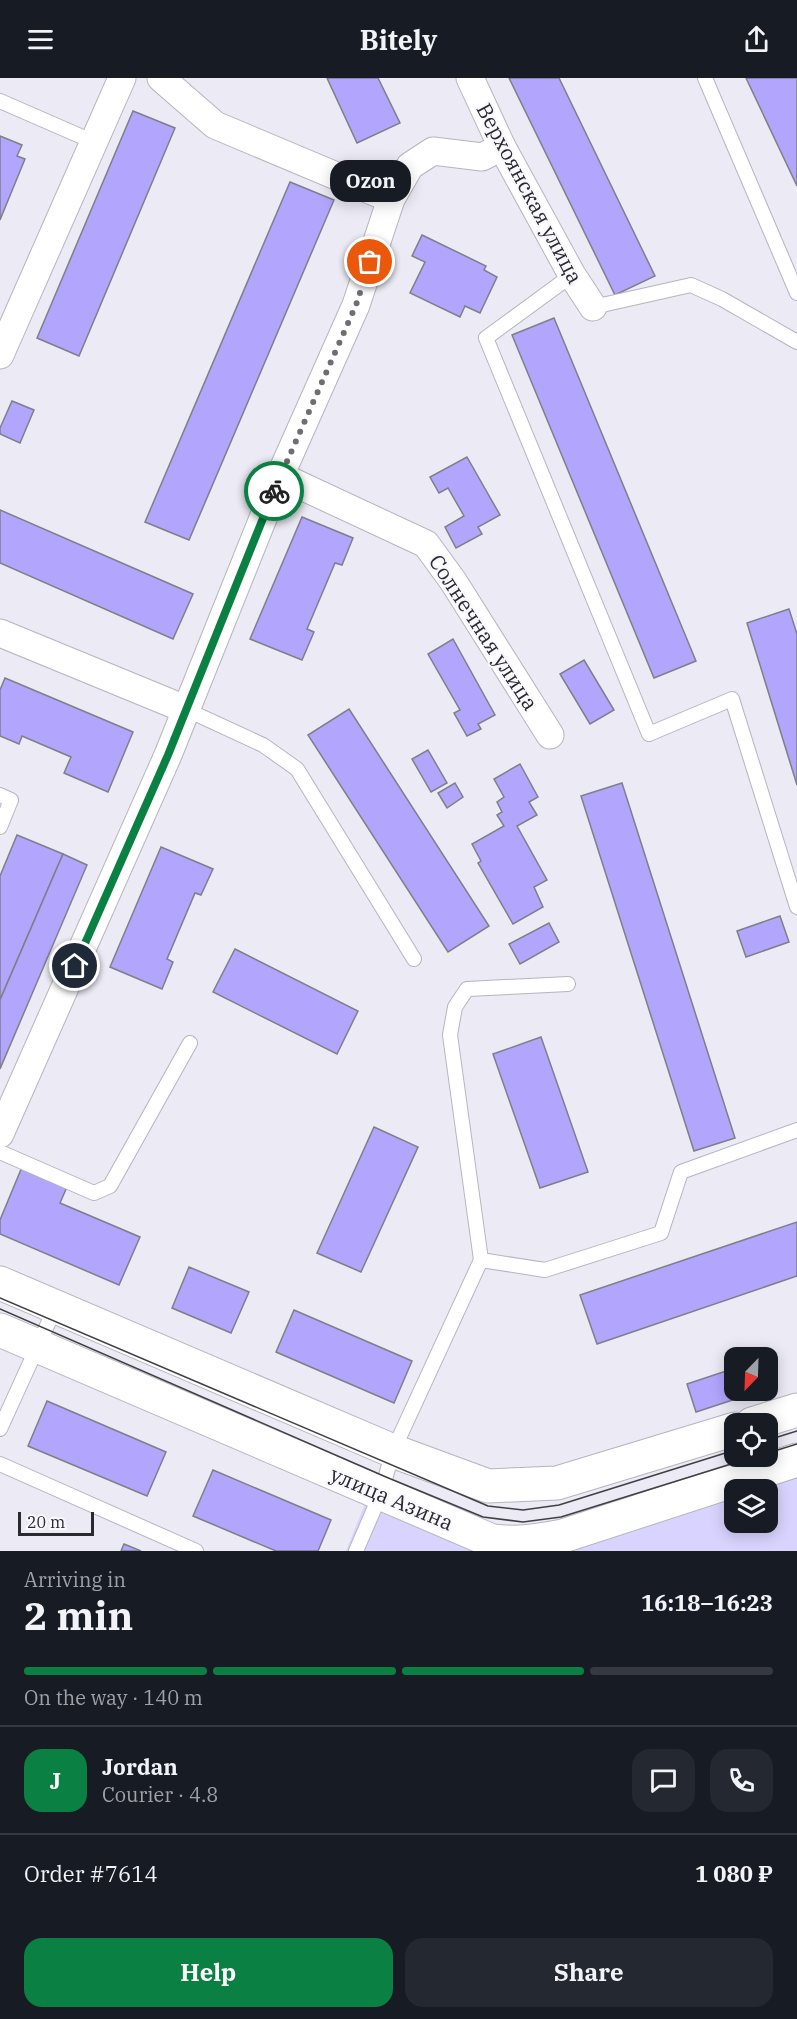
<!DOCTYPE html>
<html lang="en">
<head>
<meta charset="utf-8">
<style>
	body { margin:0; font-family:"IBM Plex Serif",serif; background:#242831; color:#f1f3f6; height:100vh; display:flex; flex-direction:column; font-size:22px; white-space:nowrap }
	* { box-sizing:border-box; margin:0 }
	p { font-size:20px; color:#9ea1a6 }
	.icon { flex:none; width:33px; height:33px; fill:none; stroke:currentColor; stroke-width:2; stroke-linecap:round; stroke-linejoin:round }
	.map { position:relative; height:1473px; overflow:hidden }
	.panel { display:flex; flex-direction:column; background:#171b24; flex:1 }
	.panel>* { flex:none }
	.needle { width:39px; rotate:203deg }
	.controls { position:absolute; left:724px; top:1269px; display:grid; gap:12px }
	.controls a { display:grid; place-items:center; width:54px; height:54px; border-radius:12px; background:#171b24; box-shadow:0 3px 15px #0003; font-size:30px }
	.scale { position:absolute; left:18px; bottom:15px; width:76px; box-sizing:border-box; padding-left:6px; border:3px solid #2a2a2e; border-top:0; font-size:16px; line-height:21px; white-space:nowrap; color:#2a2a2e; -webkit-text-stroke:4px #f8f8fe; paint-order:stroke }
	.pin { position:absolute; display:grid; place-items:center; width:51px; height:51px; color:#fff; margin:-26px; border:3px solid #fff; border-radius:50%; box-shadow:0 2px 6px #0007 }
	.courier { position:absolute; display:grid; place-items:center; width:60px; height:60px; margin:-30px; border:4px solid #0b8043; border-radius:50%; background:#fff; color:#222; box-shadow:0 2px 8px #0007 }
	.bubble { position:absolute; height:42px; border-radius:18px; background:#171b24; box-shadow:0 3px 15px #0003; font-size:20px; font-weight:700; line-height:42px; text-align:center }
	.overview em { font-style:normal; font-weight:700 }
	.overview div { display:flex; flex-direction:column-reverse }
	.overview { display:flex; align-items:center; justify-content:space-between; height:102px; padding:0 24px }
	h1 { font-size:39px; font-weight:700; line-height:45px }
	.bar { display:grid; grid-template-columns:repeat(4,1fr); gap:9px 6px; align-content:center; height:72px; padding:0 24px }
	.bar i { height:8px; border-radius:4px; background:#363941 }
	.bar .selected { background:#0b8043 }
	.bar p { grid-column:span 4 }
	.line { display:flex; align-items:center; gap:15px; padding:0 24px; border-top:2px solid #363941 }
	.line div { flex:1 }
	.round { display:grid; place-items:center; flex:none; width:63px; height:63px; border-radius:18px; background:#242831 }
	.primary-button { display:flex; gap:12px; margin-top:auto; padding:12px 24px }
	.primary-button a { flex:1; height:69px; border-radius:18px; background:#0b8043; color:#fff; font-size:24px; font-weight:700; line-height:69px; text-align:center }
	.primary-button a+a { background:#242831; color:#f1f3f6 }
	header { display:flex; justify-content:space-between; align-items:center; height:78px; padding:0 24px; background:#171b24; font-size:27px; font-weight:700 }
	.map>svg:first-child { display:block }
	.green { fill:#d8d4ff }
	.building { fill:#b1a5fd; stroke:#7f7f88; stroke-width:1.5 }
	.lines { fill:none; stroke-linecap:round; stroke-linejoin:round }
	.lane-casing { stroke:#b5b5bf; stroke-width:16 }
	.street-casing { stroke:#b5b5bf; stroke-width:29 }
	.secondary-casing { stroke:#b5b5bf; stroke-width:35 }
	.lane { stroke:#fff; stroke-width:14 }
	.street { stroke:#fff; stroke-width:27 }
	.secondary { stroke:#fff; stroke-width:33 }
	.tram { stroke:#3f3f44; stroke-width:1.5 }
	.done { stroke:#6e6d74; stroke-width:6; stroke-dasharray:0 10.8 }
	.route { stroke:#0b8043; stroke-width:8 }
	.labels { text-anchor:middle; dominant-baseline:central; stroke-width:4.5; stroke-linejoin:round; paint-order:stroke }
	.street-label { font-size:21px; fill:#2a2a2e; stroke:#f8f8fe }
</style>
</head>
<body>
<header><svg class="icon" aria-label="menu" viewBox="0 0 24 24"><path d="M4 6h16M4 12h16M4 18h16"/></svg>Bitely<svg class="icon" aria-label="share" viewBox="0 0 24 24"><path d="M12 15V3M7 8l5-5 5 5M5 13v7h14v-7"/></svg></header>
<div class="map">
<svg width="797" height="1473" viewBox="0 0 797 1473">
	<rect width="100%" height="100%" fill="#ebeaf5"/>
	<g class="green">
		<path d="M797,1395V1473H566L735,1415V1444H768V1412L746,1411Z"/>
		<path d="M365,1426L479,1473H346Z"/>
	</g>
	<g class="building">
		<path d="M327,0H378L400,45L357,65Z"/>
		<path d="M509,0H559L655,198L615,217Z"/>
		<path d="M746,0H797V108Z"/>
		<path d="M133,33L175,50L79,278L37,260Z"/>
		<path d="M0,58L22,67L17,78L25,81L0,142Z"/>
		<path d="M290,104L334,122L189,462L145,444Z"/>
		<path d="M422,157L486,188L484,192L497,199L480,235L465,228L460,239L410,215L425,184L412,178Z"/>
		<path d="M554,240L696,583L654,600L512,257Z"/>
		<path d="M12,323L34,332L20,365L0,356V350Z"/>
		<path d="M467,379L500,437L478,449L482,456L456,470L445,449L464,438L448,410L439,415L430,399Z"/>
		<path d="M0,432L193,516L173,561L0,485Z"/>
		<path d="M302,439L353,460L342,487L335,485L307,551L314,554L302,582L250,561Z"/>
		<path d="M789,531L797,556V707L747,545Z"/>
		<path d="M453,561L495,637L478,646L481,651L467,658L454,635L460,632L428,576Z"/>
		<path d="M584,582L614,632L590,646L560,596Z"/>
		<path d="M5,600L133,654L108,714L64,695L71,679L22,658L19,666L0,658V612Z"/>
		<path d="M349,631L489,848L448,874L308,657Z"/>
		<path d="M428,672L447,705L431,714L412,681Z"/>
		<path d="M520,686L538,719L529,724L537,737L517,748L547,802L534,809L543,829L513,846L478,785L481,783L472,766L504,748L497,737L502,734L497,724L504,719L494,701Z"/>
		<path d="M455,705L463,719L447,730L438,715Z"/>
		<path d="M622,705L735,1060L694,1073L581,718Z"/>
		<path d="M17,757L63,776L0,922V798Z"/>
		<path d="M161,769L213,791L201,817L195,815L167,881L173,884L162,911L110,889Z"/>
		<path d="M63,776L87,787L0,991V922Z"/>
		<path d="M780,838L789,864L746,879L737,853Z"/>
		<path d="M549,845L559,864L520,886L509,866Z"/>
		<path d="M235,871L358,933L337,976L213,914Z"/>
		<path d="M541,959L588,1094L540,1110L493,976Z"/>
		<path d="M374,1049L418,1069L361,1194L317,1175Z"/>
		<path d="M22,1089L67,1109L60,1125L140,1159L119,1207L0,1156V1142Z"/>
		<path d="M797,1144V1198L597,1266L580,1217Z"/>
		<path d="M189,1189L249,1214L231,1255L172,1230Z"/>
		<path d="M294,1232L412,1283L394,1325L276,1274Z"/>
		<path d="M735,1290V1312H750L751,1316L696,1334L687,1306Z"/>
		<path d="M47,1323L166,1374L147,1418L28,1368Z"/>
		<path d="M213,1392L331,1442L318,1473H276L193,1438Z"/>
		<path d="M124,1466L141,1473H121Z"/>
	</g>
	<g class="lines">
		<defs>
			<g id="lane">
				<path d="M705,0L797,215"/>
				<path d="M0,23L94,64"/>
				<path d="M572,197L486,260L649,656L732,621L797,829"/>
				<path d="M593,229L691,207L722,221L797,264"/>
				<path d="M185,631L263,667L297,691L414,881"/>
				<path d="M0,717L11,722L0,749"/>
				<path d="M0,1074L94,1115L110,1108L190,965"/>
				<path d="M481,1182L450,957L455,929L467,911L568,906"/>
				<path d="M0,1351L56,1228"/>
				<path d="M0,1386L196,1473"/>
				<path d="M356,1473L381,1415L393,1373L481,1182L545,1192L661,1155L681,1094L797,1052"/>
			</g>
			<g id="street">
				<path d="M161,0L215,47L391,121"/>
				<path d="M470,0L502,69L572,197L593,229"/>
				<path d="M0,277L122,0"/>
				<path d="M280,398L426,466L453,503L550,657"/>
				<path d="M0,555L185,631"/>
				<path d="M0,1056L168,677L280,398L356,227L391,121L410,88L433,73L482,79L502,69"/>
			</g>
			<g id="secondary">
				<path d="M0,1205L393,1373L488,1408L557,1405L735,1351"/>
				<path d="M0,1252L492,1463C519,1466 536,1463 563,1458L797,1382"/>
				<path d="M752,1346L797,1332"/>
			</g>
		</defs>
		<use href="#lane" class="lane-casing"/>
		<use href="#street" class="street-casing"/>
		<use href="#secondary" class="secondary-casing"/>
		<use href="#lane" class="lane"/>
		<use href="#street" class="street"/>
		<use href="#secondary" class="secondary"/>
		<g class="tram">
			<path d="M0,1220L488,1428L523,1432L559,1427L735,1372"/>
			<path d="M0,1231L386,1399L483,1439L523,1444L561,1439L757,1378"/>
			<path d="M768,1362L797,1353"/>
			<path d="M768,1375L797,1366"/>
		</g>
	</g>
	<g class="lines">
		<path class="done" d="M274,413L356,227L370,184"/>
		<path class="route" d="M75,888L168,677L274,413"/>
	</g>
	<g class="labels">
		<g class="street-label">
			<text transform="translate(530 115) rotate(62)">Верхоянская улица</text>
			<text transform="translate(484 554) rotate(57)">Солнечная улица</text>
			<text transform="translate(392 1420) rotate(23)">улица Азина</text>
		</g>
	</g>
</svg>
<div class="controls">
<a><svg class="needle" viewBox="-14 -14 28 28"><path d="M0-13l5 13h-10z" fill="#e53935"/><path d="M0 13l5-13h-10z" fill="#9ea1a6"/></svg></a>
<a><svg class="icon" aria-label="locate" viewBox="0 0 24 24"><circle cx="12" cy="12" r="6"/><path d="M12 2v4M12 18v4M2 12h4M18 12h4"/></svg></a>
<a><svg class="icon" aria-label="layers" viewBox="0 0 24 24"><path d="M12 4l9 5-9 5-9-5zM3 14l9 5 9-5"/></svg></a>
</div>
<div class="scale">20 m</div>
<div class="pin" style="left:370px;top:184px;background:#ea580c"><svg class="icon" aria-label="bag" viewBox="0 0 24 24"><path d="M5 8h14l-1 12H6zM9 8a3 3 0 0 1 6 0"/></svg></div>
<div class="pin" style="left:75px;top:888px;background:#1f2937"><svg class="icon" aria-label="home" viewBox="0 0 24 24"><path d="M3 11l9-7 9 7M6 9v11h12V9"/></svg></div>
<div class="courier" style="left:274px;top:413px"><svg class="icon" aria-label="bike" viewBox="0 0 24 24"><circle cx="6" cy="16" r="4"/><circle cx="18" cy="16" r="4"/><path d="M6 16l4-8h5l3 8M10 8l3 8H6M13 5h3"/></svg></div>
<div class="bubble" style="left:330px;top:82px;width:81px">Ozon</div>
</div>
<section class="panel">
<div class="overview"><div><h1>2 min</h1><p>Arriving in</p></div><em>16:18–16:23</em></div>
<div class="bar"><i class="selected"></i><i class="selected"></i><i class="selected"></i><i></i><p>On the way · 140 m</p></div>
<div class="line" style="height:108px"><b class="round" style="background:#0b8043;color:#fff">J</b><div><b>Jordan</b><p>Courier · 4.8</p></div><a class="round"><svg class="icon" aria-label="chat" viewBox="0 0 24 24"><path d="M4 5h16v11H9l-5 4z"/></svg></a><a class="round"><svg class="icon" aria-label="phone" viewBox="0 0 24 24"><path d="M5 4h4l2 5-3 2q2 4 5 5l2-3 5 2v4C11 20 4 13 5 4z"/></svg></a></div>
<div class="line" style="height:78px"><div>Order #7614</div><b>1 080 ₽</b></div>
<div class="primary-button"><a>Help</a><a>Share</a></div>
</section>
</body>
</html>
